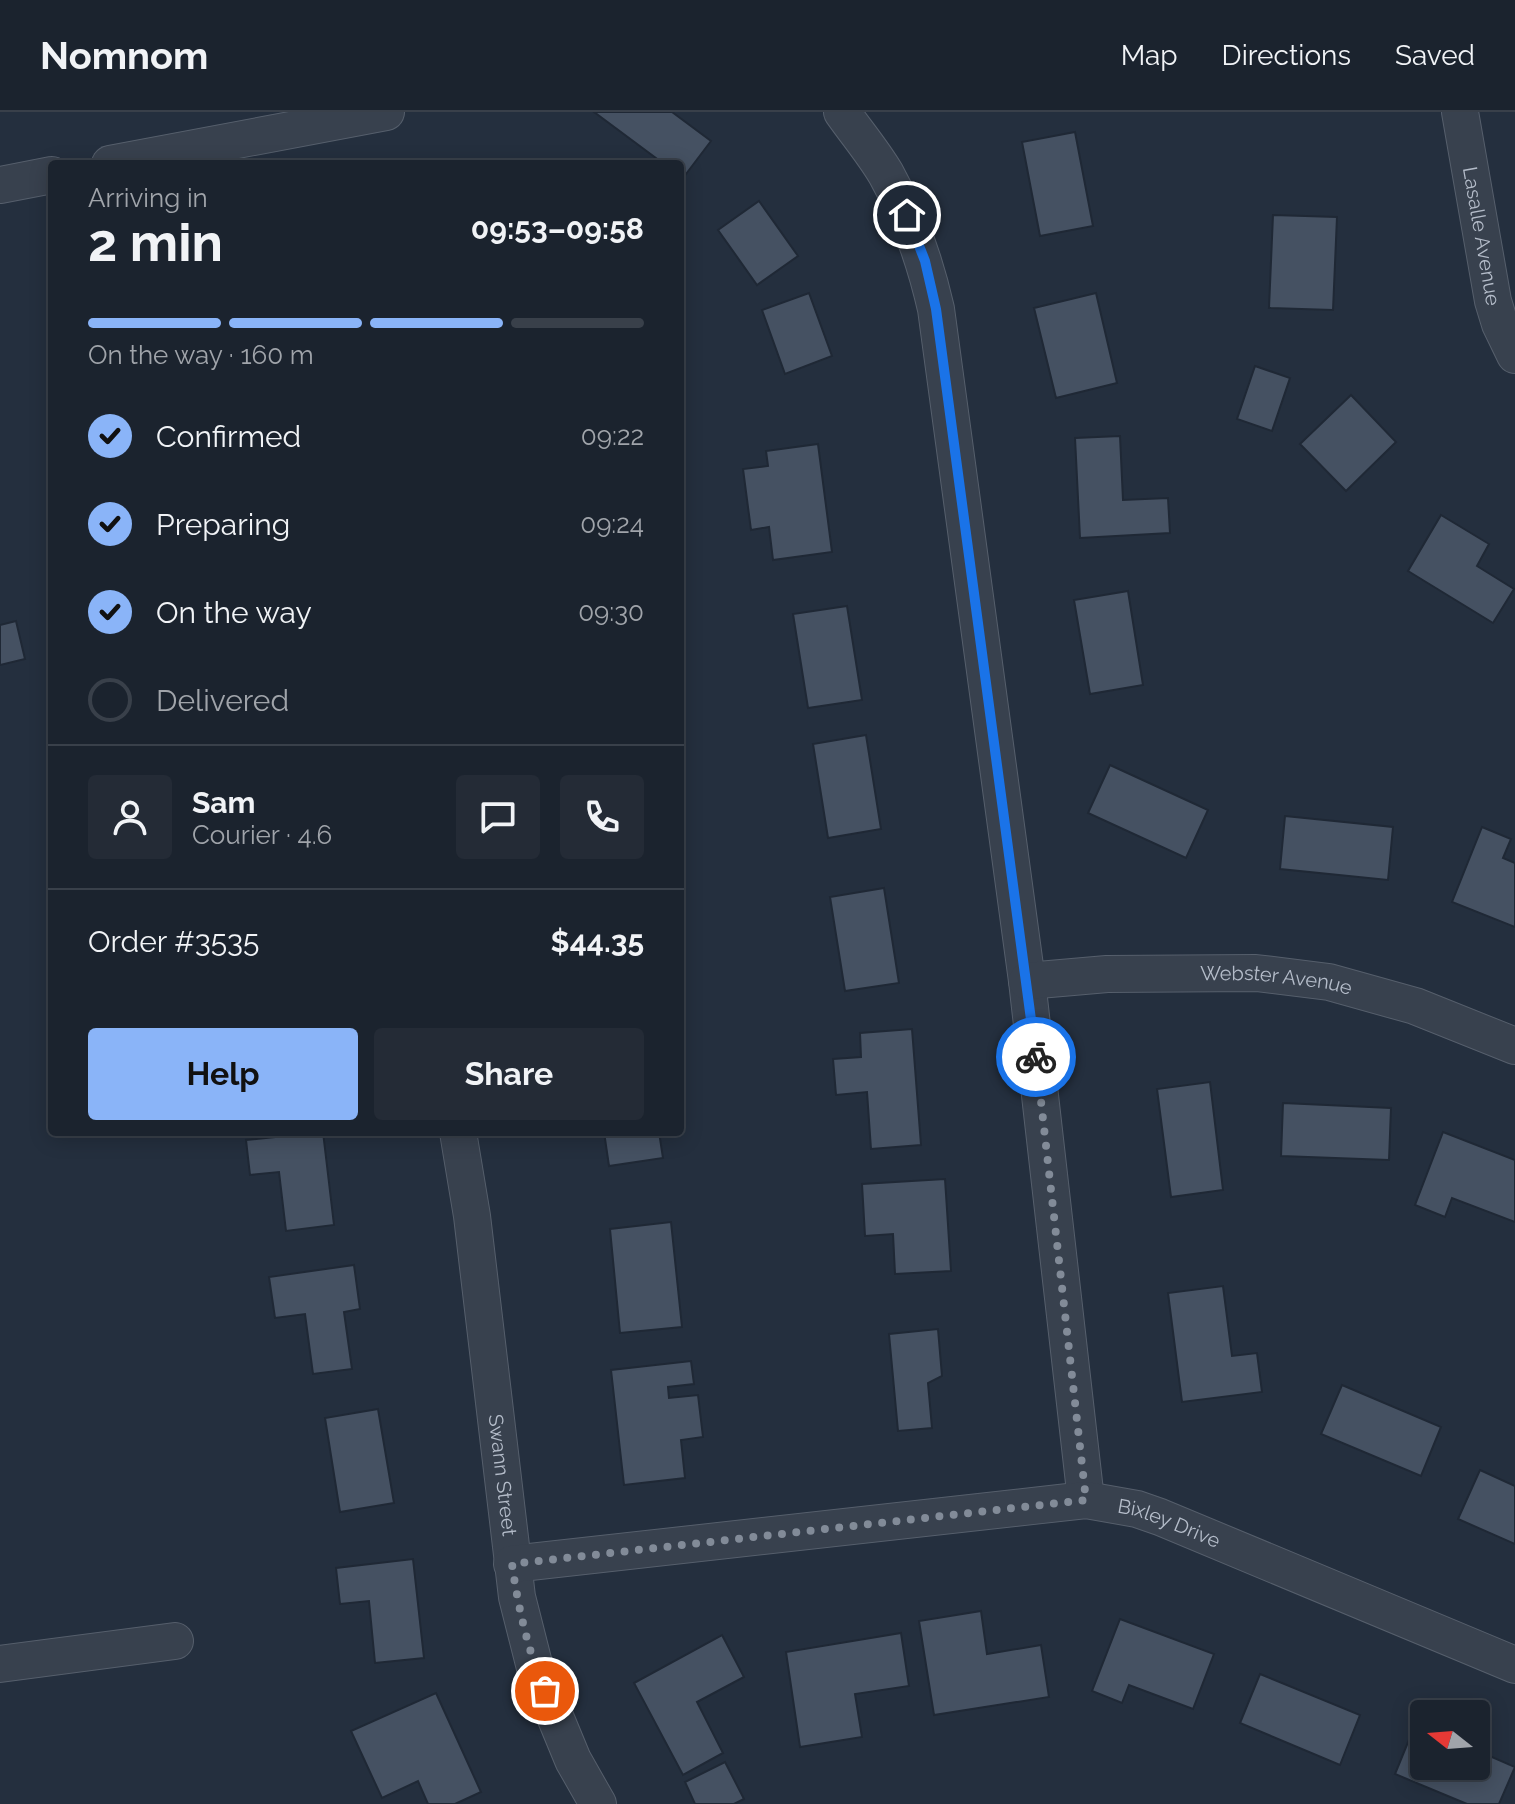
<!DOCTYPE html>
<html lang="en">
<head>
<meta charset="utf-8">
<style>
	body { margin:0; font-family:Raleway,sans-serif; background:#242b36; color:#f1f3f6; height:100vh; display:flex; flex-direction:column; font-size:30px; white-space:nowrap }
	* { box-sizing:border-box; margin:0 }
	p { font-size:26px; color:#a0a4aa }
	.icon { flex:none; width:44px; height:44px; fill:none; stroke:currentColor; stroke-width:2; stroke-linecap:round; stroke-linejoin:round }
	.map { position:relative; flex:1; overflow:hidden }
	.drawer { position:absolute; left:48px; top:48px; width:636px; height:976px; display:flex; flex-direction:column; background:#1b232e; border-radius:8px; box-shadow:0 4px 20px #0003,0 0 0 2px #39404a }
	.drawer>* { flex:none }
	.needle { width:52px; rotate:287deg }
	.tools { position:absolute; left:1410px; top:1588px; display:grid; gap:16px }
	.tools a { display:grid; place-items:center; width:80px; height:80px; border-radius:8px; background:#1b232e; box-shadow:0 4px 20px #0003,0 0 0 2px #39404a; font-size:40px }
	.pin { position:absolute; display:grid; place-items:center; width:68px; height:68px; color:#fff; margin:-34px; border:4px solid #fff; border-radius:50%; box-shadow:0 2px 8px #0007 }
	.courier { position:absolute; display:grid; place-items:center; width:80px; height:80px; margin:-40px; border:6px solid #1a73e8; border-radius:50%; background:#fff; color:#222; box-shadow:0 2px 10px #0007 }
	.head em { font-style:normal; font-weight:700 }
	.head div { display:flex; flex-direction:column-reverse }
	.head { display:flex; align-items:center; justify-content:space-between; height:136px; padding:0 40px }
	h1 { font-size:52px; font-weight:700; line-height:60px }
	.bar { display:grid; grid-template-columns:repeat(4,1fr); gap:12px 8px; align-content:center; height:96px; padding:0 40px }
	.bar i { height:10px; border-radius:6px; background:#39404a }
	.bar .on { background:#8ab4f8 }
	.bar p { grid-column:span 4 }
	.line { display:flex; align-items:center; gap:20px; padding:0 40px; border-top:2px solid #39404a }
	.line div { flex:1 }
	.round { display:grid; place-items:center; flex:none; width:84px; height:84px; border-radius:8px; background:#242b36 }
	ol { padding:0 40px; list-style:none }
	li { display:flex; align-items:center; gap:24px; height:88px }
	li p { margin-inline-start:auto }
	li .icon { padding:8px; border-radius:50%; background:#8ab4f8; color:#111; stroke-width:4 }
	li:last-child { color:#a0a4aa }
	li i { width:44px; height:44px; border:4px solid #39404a; border-radius:50% }
	.cta { display:flex; gap:16px; margin-top:auto; padding:16px 40px }
	.cta a { flex:1; height:92px; border-radius:8px; background:#8ab4f8; color:#111; font-size:32px; font-weight:700; line-height:92px; text-align:center }
	.cta a+a { background:#242b36; color:#f1f3f6 }
	header { display:flex; align-items:center; gap:48px; box-sizing:border-box; height:112px; padding:0 40px; background:#1b232e; border-bottom:2px solid #39404a }
	header strong { font-size:38px }
	nav { display:flex; gap:44px; margin-inline-start:auto; font-size:28px }
	.map>svg:first-child { display:block }
	.building { fill:#455162; stroke:#1f2835; stroke-width:2 }
	.lines { fill:none; stroke-linecap:round; stroke-linejoin:round }
	.minor-casing { stroke:#565f6c; stroke-width:38 }
	.minor { stroke:#38414e; stroke-width:36 }
	.done { stroke:#828b98; stroke-width:8; stroke-dasharray:0 14.4 }
	.route { stroke:#1a73e8; stroke-width:10 }
	.labels { text-anchor:middle; dominant-baseline:central; stroke-width:7; stroke-linejoin:round; paint-order:stroke }
	.street-label { font-size:20px; fill:#b4bcc9; stroke:#1d2633 }
</style>
</head>
<body>
<header>
<strong>Nomnom</strong>
<nav><a>Map</a><a>Directions</a><a>Saved</a></nav>
</header>
<div class="map">
<svg width="1515" height="1692" viewBox="0 0 1515 1692">
	<rect width="100%" height="100%" fill="#242f3e"/>
	<g class="building">
		<path d="M594,0H672L711,29L683,66L680,64V52H664Z"/>
		<path d="M1075,20L1093,114L1040,124L1022,30Z"/>
		<path d="M759,89L798,144L757,173L718,118Z"/>
		<path d="M1273,103L1337,105L1333,198L1269,196Z"/>
		<path d="M809,181L832,244L785,262L762,198Z"/>
		<path d="M1096,181L1117,271L1056,286L1034,196Z"/>
		<path d="M1255,254L1290,266L1272,319L1237,307Z"/>
		<path d="M1351,283L1396,330L1346,379L1300,332Z"/>
		<path d="M1120,324L1123,388L1168,386L1170,421L1080,426L1075,326Z"/>
		<path d="M818,332L832,440L773,448L769,415L751,418L743,357L768,354L766,339Z"/>
		<path d="M1441,403L1489,432L1477,454L1514,477L1493,511L1408,459Z"/>
		<path d="M1128,479L1143,573L1090,582L1074,488Z"/>
		<path d="M847,494L862,588L808,596L793,502Z"/>
		<path d="M16,509L25,547L0,553V513Z"/>
		<path d="M866,623L881,717L828,726L813,632Z"/>
		<path d="M1110,653L1208,698L1186,746L1088,701Z"/>
		<path d="M1285,704L1393,715L1388,768L1280,757Z"/>
		<path d="M1482,715L1511,727L1503,746L1515,751V815L1452,790Z"/>
		<path d="M884,776L899,871L845,879L830,785Z"/>
		<path d="M912,917L921,1033L871,1037L867,980L836,983L833,947L861,945L860,921Z"/>
		<path d="M1210,970L1223,1078L1171,1085L1157,977Z"/>
		<path d="M1283,991L1391,996L1389,1048L1281,1044Z"/>
		<path d="M323,1020L334,1113L286,1119L279,1060L250,1063L246,1028Z"/>
		<path d="M604,1020H659L663,1046L609,1054Z"/>
		<path d="M1443,1020L1515,1048V1110L1452,1086L1445,1105L1415,1093Z"/>
		<path d="M945,1067L951,1159L895,1162L893,1122L865,1124L862,1072Z"/>
		<path d="M671,1110L682,1215L620,1221L610,1117Z"/>
		<path d="M354,1153L360,1197L344,1200L352,1257L313,1262L305,1202L275,1206L269,1165Z"/>
		<path d="M1223,1174L1232,1244L1257,1241L1262,1280L1182,1290L1168,1181Z"/>
		<path d="M938,1217L942,1264L928,1271L932,1316L898,1319L889,1222Z"/>
		<path d="M691,1249L694,1272L668,1275L669,1286L698,1283L703,1325L681,1328L685,1366L624,1373L611,1258Z"/>
		<path d="M1342,1273L1441,1315L1421,1364L1321,1322Z"/>
		<path d="M378,1297L394,1391L340,1400L325,1306Z"/>
		<path d="M1480,1358L1515,1374V1432L1458,1407Z"/>
		<path d="M413,1447L424,1546L375,1551L369,1489L340,1492L336,1456Z"/>
		<path d="M981,1499L987,1542L1041,1533L1049,1585L934,1603L919,1509Z"/>
		<path d="M1120,1507L1214,1542L1193,1597L1129,1573L1122,1591L1092,1579Z"/>
		<path d="M901,1521L909,1574L855,1582L862,1625L800,1635L786,1540Z"/>
		<path d="M722,1523L744,1565L697,1590L723,1641L683,1663L634,1571Z"/>
		<path d="M1260,1562L1360,1603L1340,1653L1240,1611Z"/>
		<path d="M436,1581L481,1680L455,1692H428L418,1669L382,1686L351,1619Z"/>
		<path d="M1415,1613L1424,1616V1654H1476V1638L1515,1655L1499,1692H1467L1395,1662Z"/>
		<path d="M725,1650L744,1687L734,1692H695L685,1670Z"/>
	</g>
	<g class="lines">
		<defs>
			<g id="minor">
				<path d="M842,0C856,20 873,40 886,62C910,105 925,149 936,197L1027,869L1086,1388"/>
				<path id="s1" d="M1460,0L1493,189L1500,212L1515,243"/>
				<path d="M110,52L386,0"/>
				<path d="M0,73L52,63"/>
				<path id="s2" d="M1027,869L1107,862L1256,861L1329,870L1415,894L1515,934"/>
				<path id="s3" d="M458,1020L472,1104L517,1485L535,1556L573,1648L598,1692"/>
				<path id="s4" d="M512,1452L1086,1388L1137,1397L1160,1405L1515,1553"/>
				<path d="M0,1552L175,1529"/>
			</g>
		</defs>
		<use href="#minor" class="minor-casing"/>
		<use href="#minor" class="minor"/>
	</g>
	<g class="lines">
		<path class="done" d="M545,1579C528,1539 518,1495 512,1452L1086,1388L1036,945"/>
		<path class="route" d="M907,103L925,149L936,197L1036,945"/>
	</g>
	<g class="labels">
		<g class="street-label">
			<text stroke="none"><textPath href="#s1" startOffset="126">Lasalle Avenue</textPath></text>
			<text stroke="none"><textPath href="#s2" startOffset="250">Webster Avenue</textPath></text>
			<text stroke="none"><textPath href="#s3" startOffset="346">Swann Street</textPath></text>
			<text stroke="none"><textPath href="#s4" startOffset="664">Bixley Drive</textPath></text>
		</g>
	</g>
</svg>
<div class="tools">
<a><svg class="needle" viewBox="-14 -14 28 28"><path d="M0-13l5 13h-10z" fill="#e53935"/><path d="M0 13l5-13h-10z" fill="#a0a4aa"/></svg></a>
</div>
<div class="pin" style="left:545px;top:1579px;background:#ea580c"><svg class="icon" aria-label="bag" viewBox="0 0 24 24"><path d="M5 8h14l-1 12H6zM9 8a3 3 0 0 1 6 0"/></svg></div>
<div class="pin" style="left:907px;top:103px;background:#1f2937"><svg class="icon" aria-label="home" viewBox="0 0 24 24"><path d="M3 11l9-7 9 7M6 9v11h12V9"/></svg></div>
<div class="courier" style="left:1036px;top:945px"><svg class="icon" aria-label="bike" viewBox="0 0 24 24"><circle cx="6" cy="16" r="4"/><circle cx="18" cy="16" r="4"/><path d="M6 16l4-8h5l3 8M10 8l3 8H6M13 5h3"/></svg></div>
<section class="drawer">
<div class="head"><div><h1>2 min</h1><p>Arriving in</p></div><em>09:53–09:58</em></div>
<div class="bar"><i class="on"></i><i class="on"></i><i class="on"></i><i></i><p>On the way · 160 m</p></div>
<ol>
<li><svg class="icon" aria-label="check" viewBox="0 0 24 24"><path d="M5 12l5 5 9-10"/></svg>Confirmed<p>09:22</p></li>
<li><svg class="icon" aria-label="check" viewBox="0 0 24 24"><path d="M5 12l5 5 9-10"/></svg>Preparing<p>09:24</p></li>
<li><svg class="icon" aria-label="check" viewBox="0 0 24 24"><path d="M5 12l5 5 9-10"/></svg>On the way<p>09:30</p></li>
<li><i></i>Delivered</li>
</ol>
<div class="line" style="height:144px"><a class="round"><svg class="icon" aria-label="person" viewBox="0 0 24 24"><circle cx="12" cy="8" r="4"/><path d="M4 21q1-7 8-7t8 7"/></svg></a><div><b>Sam</b><p>Courier · 4.6</p></div><a class="round"><svg class="icon" aria-label="chat" viewBox="0 0 24 24"><path d="M4 5h16v11H9l-5 4z"/></svg></a><a class="round"><svg class="icon" aria-label="phone" viewBox="0 0 24 24"><path d="M5 4h4l2 5-3 2q2 4 5 5l2-3 5 2v4C11 20 4 13 5 4z"/></svg></a></div>
<div class="line" style="height:104px"><div>Order #3535</div><b>$44.35</b></div>
<div class="cta"><a>Help</a><a>Share</a></div>
</section>
</div>
</body>
</html>
